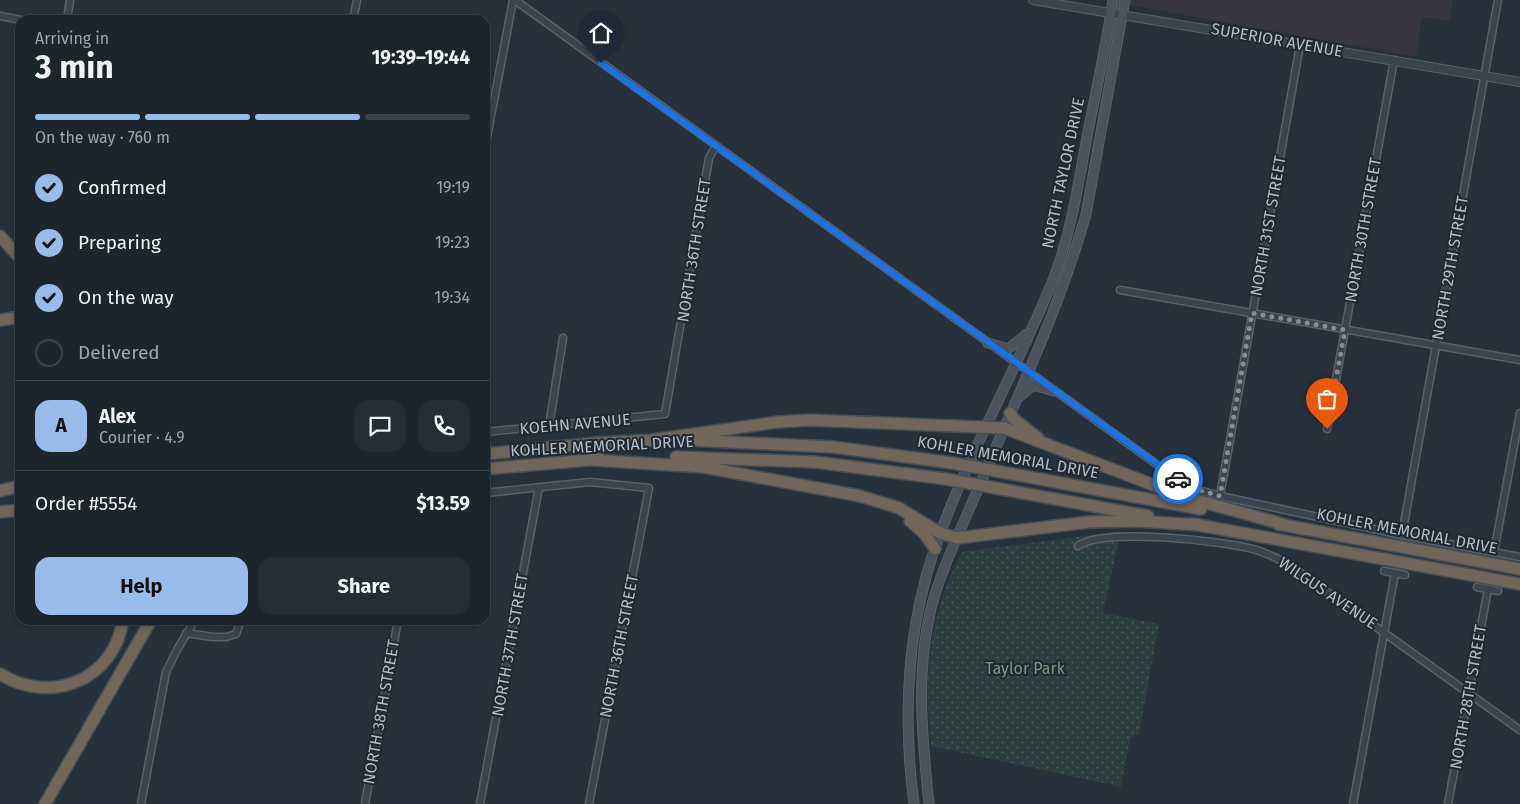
<!DOCTYPE html>
<html lang="en">
<head>
<meta charset="utf-8">
<style>
	body { margin:0; font-family:"Fira Sans",sans-serif; background:#252d34; color:#f1f3f6; height:100vh; display:flex; flex-direction:column; font-size:19px; white-space:nowrap }
	* { box-sizing:border-box; margin:0 }
	p { font-size:16px; color:#a0a5a9 }
	.icon { flex:none; width:28px; height:28px; fill:none; stroke:currentColor; stroke-width:2; stroke-linecap:round; stroke-linejoin:round }
	.map { position:relative; flex:1; overflow:hidden }
	.drawer { position:absolute; left:15px; top:15px; width:475px; height:610px; display:flex; flex-direction:column; background:#1d252c; border-radius:15px; box-shadow:0 2px 8px #0003,0 0 0 1px #3b4248 }
	.drawer>* { flex:none }
	.pin { position:absolute; display:grid; place-items:center; width:42px; height:42px; color:#fff; margin:-51px -21px; border-radius:50% 50% 50% 0; rotate:-45deg; box-shadow:0 0 5px #0007 }
	.pin .icon { rotate:45deg }
	.courier { position:absolute; display:grid; place-items:center; width:50px; height:50px; margin:-25px; border:4px solid #1a73e8; border-radius:50%; background:#fff; color:#222; box-shadow:0 1px 6px #0007 }
	.summary em { font-style:normal; font-weight:700 }
	.summary div { display:flex; flex-direction:column-reverse }
	.summary { display:flex; align-items:center; justify-content:space-between; height:85px; padding:0 20px }
	h1 { font-size:32px; font-weight:700; line-height:38px }
	.bar { display:grid; grid-template-columns:repeat(4,1fr); gap:8px 5px; align-content:center; height:60px; padding:0 20px }
	.bar i { height:6px; border-radius:4px; background:#3b4248 }
	.bar .current { background:#98bcea }
	.bar p { grid-column:span 4 }
	.line { display:flex; align-items:center; gap:12px; padding:0 20px; border-top:1px solid #3b4248 }
	.line div { flex:1 }
	.round { display:grid; place-items:center; flex:none; width:52px; height:52px; border-radius:15px; background:#252d34 }
	ol { padding:0 20px; list-style:none }
	li { display:flex; align-items:center; gap:15px; height:55px }
	li p { margin-inline-start:auto }
	li .icon { padding:5px; border-radius:50%; background:#98bcea; color:#111; stroke-width:4 }
	li:last-child { color:#a0a5a9 }
	li i { width:28px; height:28px; border:2px solid #3b4248; border-radius:50% }
	.cta { display:flex; gap:10px; margin-top:auto; padding:10px 20px }
	.cta a { flex:1; height:58px; border-radius:15px; background:#98bcea; color:#111; font-size:20px; font-weight:700; line-height:58px; text-align:center }
	.cta a+a { background:#252d34; color:#f1f3f6 }
	.map>svg:first-child { display:block }
	.medical { fill:#363540 }
	.park { fill:url(#park-dots) }
	.lines { fill:none; stroke-linecap:round; stroke-linejoin:round }
	.minor-casing { stroke:#59616a; stroke-width:9 }
	.tertiary-casing { stroke:#59616a; stroke-width:10 }
	.secondary-casing { stroke:#59616a; stroke-width:11 }
	.motorway-casing { stroke:#464e57; stroke-width:14 }
	.minor { stroke:#3b434c; stroke-width:6 }
	.tertiary { stroke:#3b434c; stroke-width:8 }
	.secondary { stroke:#4a525e; stroke-width:9 }
	.motorway { stroke:#706659; stroke-width:11 }
	.motorway-bridge-casing { stroke:#464e57; stroke-width:14; stroke-linecap:butt }
	.motorway-bridge { stroke:#706659; stroke-width:11 }
	.done { stroke:#858d96; stroke-width:5; stroke-dasharray:0 9 }
	.route { stroke:#1a73e8; stroke-width:6 }
	.labels { text-anchor:middle; dominant-baseline:central; stroke-width:4; stroke-linejoin:round; paint-order:stroke }
	.street-label { font-size:16px; fill:#b7bec7; stroke:#202831 }
	.park-label { font-size:16px; fill:#78997f; stroke:#202831 }
</style>
</head>
<body>
<div class="map">
<svg width="1520" height="804" viewBox="0 0 1520 804">
	<defs>
		<pattern id="park-dots" width="8" height="8" patternUnits="userSpaceOnUse" patternTransform="scale(1.25)"><rect width="8" height="8" fill="#2c3f3e"/><path d="M2 2h.1M6 6h.1" fill="none" stroke="#485958" stroke-width="1.8" stroke-linecap="round"/></pattern>
	</defs>
	<rect width="100%" height="100%" fill="#27313b"/>
	<path class="medical" d="M1130,0H1453L1449,21L1422,17L1416,57L1129,5Z"/>
	<path class="park" d="M1121,531L1103,613L1159,624L1139,734L1130,738L1121,787L931,746C923,680 929,611 962,552Z"/>
	<g class="lines">
		<defs>
			<g id="minor">
				<path d="M515,0L1188,487L1220,496L1402,535L1520,557"/>
				<path d="M0,16L21,20"/>
				<path d="M67,20L70,0"/>
				<path d="M353,20L357,0"/>
				<path d="M485,148L513,0"/>
				<path d="M1120,290L1520,360"/>
				<path d="M549,426L563,338"/>
				<path d="M1327,429L1394,60"/>
				<path d="M485,432L665,414L709,158L716,146"/>
				<path d="M485,493L590,482L649,488L589,804"/>
				<path d="M1220,496L1300,45"/>
				<path d="M1402,535L1498,0"/>
				<path d="M1078,546C1103,527 1222,541 1253,549C1270,554 1284,561 1298,571L1520,730"/>
				<path d="M1494,552L1520,413"/>
				<path d="M1384,571L1405,575"/>
				<path d="M1477,587L1498,591"/>
				<path d="M186,633L213,637H226L236,634L241,620"/>
				<path d="M141,804L166,672L178,648L195,620"/>
				<path d="M365,804L398,620"/>
				<path d="M480,804L539,487"/>
				<path d="M1353,804L1395,573"/>
				<path d="M1448,804L1488,589"/>
			</g>
			<path id="tertiary" d="M1033,0L1520,82"/>
			<g id="secondary">
				<path d="M988,343L1008,349L1027,334"/>
				<path d="M1020,396L1033,385L1054,391"/>
				<path d="M914,804C902,713 907,621 940,534C972,447 1018,366 1053,280C1071,234 1078,185 1087,137C1096,91 1106,46 1113,0"/>
				<path d="M929,804C922,736 915,668 933,601C944,562 963,525 978,489C1016,399 1060,308 1086,214L1125,0"/>
			</g>
			<g id="motorway">
				<path d="M0,236L20,258"/>
				<path d="M0,320L20,317"/>
				<path d="M1010,413L1014,419L1038,438"/>
				<path d="M652,440L778,422L809,420L1004,428L1185,497L1286,525"/>
				<path d="M688,440L833,447L952,463"/>
				<path d="M485,454L596,443L659,440"/>
				<path d="M676,457L815,462L946,479"/>
				<path d="M592,460L703,467L860,496L899,508L940,533L957,538L1089,522L1136,521L1199,525"/>
				<path d="M485,469L600,459"/>
				<path d="M996,471L1201,509"/>
				<path d="M990,487L1148,516"/>
				<path d="M0,491L20,486"/>
				<path d="M0,512L20,510"/>
				<path d="M910,521L924,533L935,549"/>
				<path d="M1193,524L1520,584"/>
				<path d="M1278,524L1520,569"/>
				<path d="M0,674C50,705 114,681 123,620"/>
				<path d="M45,804L151,620"/>
			</g>
		</defs>
		<use href="#minor" class="minor-casing"/>
		<use href="#tertiary" class="tertiary-casing"/>
		<use href="#secondary" class="secondary-casing"/>
		<use href="#motorway" class="motorway-casing"/>
		<use href="#minor" class="minor"/>
		<use href="#tertiary" class="tertiary"/>
		<use href="#secondary" class="secondary"/>
		<use href="#motorway" class="motorway"/>
		<defs>
			<g id="motorway-bridge">
				<path d="M952,463L996,471"/>
				<path d="M946,479L990,487"/>
			</g>
		</defs>
		<use href="#motorway-bridge" class="motorway-bridge-casing"/>
		<use href="#motorway-bridge" class="motorway-bridge"/>
	</g>
	<g class="lines">
		<path class="done" d="M1178,479L1188,487L1220,496L1252,313L1345,330L1327,429"/>
		<path class="route" d="M601,63L1178,479"/>
	</g>
	<g class="labels">
		<g class="street-label">
			<text transform="translate(1277 40) rotate(10)">SUPERIOR AVENUE</text>
			<text transform="translate(1063 173) rotate(-78)">NORTH TAYLOR DRIVE</text>
			<text transform="translate(1268 226) rotate(-80)">NORTH 31ST STREET</text>
			<text transform="translate(1363 230) rotate(-80)">NORTH 30TH STREET</text>
			<text transform="translate(694 250) rotate(-81)">NORTH 36TH STREET</text>
			<text transform="translate(1450 268) rotate(-80)">NORTH 29TH STREET</text>
			<text transform="translate(575 424) rotate(-5)">KOEHN AVENUE</text>
			<text transform="translate(602 446) rotate(-3)">KOHLER MEMORIAL DRIVE</text>
			<text transform="translate(1008 457) rotate(10)">KOHLER MEMORIAL DRIVE</text>
			<text transform="translate(1407 531) rotate(11)">KOHLER MEMORIAL DRIVE</text>
			<text transform="translate(1328 593) rotate(34)">WILGUS AVENUE</text>
			<text transform="translate(510 645) rotate(-80)">NORTH 37TH STREET</text>
			<text transform="translate(619 646) rotate(-79)">NORTH 36TH STREET</text>
			<text transform="translate(1468 697) rotate(-80)">NORTH 28TH STREET</text>
			<text transform="translate(381 712) rotate(-80)">NORTH 38TH STREET</text>
		</g>
		<g class="park-label">
			<text x="1025" y="668">Taylor Park</text>
		</g>
	</g>
</svg>
<div class="pin" style="left:1327px;top:429px;background:#ea580c"><svg class="icon" aria-label="bag" viewBox="0 0 24 24"><path d="M5 8h14l-1 12H6zM9 8a3 3 0 0 1 6 0"/></svg></div>
<div class="pin" style="left:601px;top:63px;background:#1f2937"><svg class="icon" aria-label="home" viewBox="0 0 24 24"><path d="M3 11l9-7 9 7M6 9v11h12V9"/></svg></div>
<div class="courier" style="left:1178px;top:479px"><svg class="icon" aria-label="car" viewBox="0 0 24 24"><path d="M5 17H2v-5l4-1 3-4h7l3 4 3 1v5h-3M9 17h6M6 11h13"/><circle cx="7" cy="17" r="2"/><circle cx="17" cy="17" r="2"/></svg></div>
<section class="drawer">
<div class="summary"><div><h1>3 min</h1><p>Arriving in</p></div><em>19:39–19:44</em></div>
<div class="bar"><i class="current"></i><i class="current"></i><i class="current"></i><i></i><p>On the way · 760 m</p></div>
<ol>
<li><svg class="icon" aria-label="check" viewBox="0 0 24 24"><path d="M5 12l5 5 9-10"/></svg>Confirmed<p>19:19</p></li>
<li><svg class="icon" aria-label="check" viewBox="0 0 24 24"><path d="M5 12l5 5 9-10"/></svg>Preparing<p>19:23</p></li>
<li><svg class="icon" aria-label="check" viewBox="0 0 24 24"><path d="M5 12l5 5 9-10"/></svg>On the way<p>19:34</p></li>
<li><i></i>Delivered</li>
</ol>
<div class="line" style="height:90px"><b class="round" style="background:#98bcea;color:#111">A</b><div><b>Alex</b><p>Courier · 4.9</p></div><a class="round"><svg class="icon" aria-label="chat" viewBox="0 0 24 24"><path d="M4 5h16v11H9l-5 4z"/></svg></a><a class="round"><svg class="icon" aria-label="phone" viewBox="0 0 24 24"><path d="M5 4h4l2 5-3 2q2 4 5 5l2-3 5 2v4C11 20 4 13 5 4z"/></svg></a></div>
<div class="line" style="height:65px"><div>Order #5554</div><b>$13.59</b></div>
<div class="cta"><a>Help</a><a>Share</a></div>
</section>
</div>
</body>
</html>
